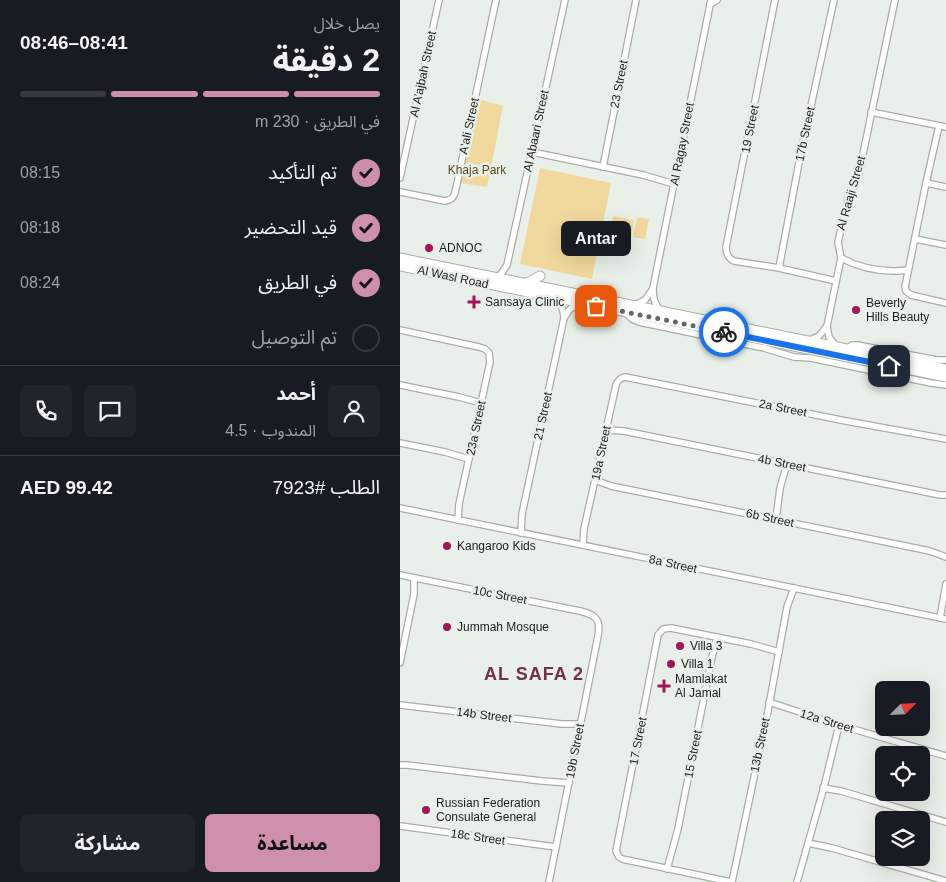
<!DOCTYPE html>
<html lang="ar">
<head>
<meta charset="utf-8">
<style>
	body { margin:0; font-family:Arial,"Noto Sans Arabic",sans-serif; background:#20242c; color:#f1f3f6; direction:rtl; height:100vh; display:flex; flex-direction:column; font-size:19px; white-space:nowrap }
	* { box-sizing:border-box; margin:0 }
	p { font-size:16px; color:#9ea1a6 }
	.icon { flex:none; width:28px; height:28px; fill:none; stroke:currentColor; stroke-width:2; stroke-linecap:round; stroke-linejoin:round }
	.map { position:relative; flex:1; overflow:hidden; direction:ltr }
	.details { display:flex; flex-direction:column; background:#171b24; width:400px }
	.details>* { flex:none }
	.needle { width:32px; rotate:66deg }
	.fabs { position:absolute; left:475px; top:681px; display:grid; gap:10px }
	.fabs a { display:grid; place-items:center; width:55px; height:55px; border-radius:8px; background:#171b24; box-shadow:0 5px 20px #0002; font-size:25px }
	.pin { position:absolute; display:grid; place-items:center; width:42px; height:42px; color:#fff; margin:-21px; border-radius:10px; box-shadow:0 2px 8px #0006 }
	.courier { position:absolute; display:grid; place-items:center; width:50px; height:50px; margin:-25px; border:4px solid #1a73e8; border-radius:50%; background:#fff; color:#222; box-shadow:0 1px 6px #0007 }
	.bubble { position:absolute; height:35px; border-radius:8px; background:#171b24; box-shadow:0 5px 20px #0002; font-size:16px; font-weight:700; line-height:35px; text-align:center; direction:rtl }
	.summary em { font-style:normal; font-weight:700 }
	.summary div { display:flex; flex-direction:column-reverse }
	.summary { display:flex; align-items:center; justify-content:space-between; height:85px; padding:0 20px }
	h1 { font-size:32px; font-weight:700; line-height:38px }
	.bar { display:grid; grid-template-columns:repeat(4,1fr); gap:8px 5px; align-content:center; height:60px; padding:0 20px }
	.bar i { height:6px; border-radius:4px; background:#363941 }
	.bar .current { background:#ce8fae }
	.bar p { grid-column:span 4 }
	.line { display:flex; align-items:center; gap:12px; padding:0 20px; border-top:1px solid #363941 }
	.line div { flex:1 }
	.round { display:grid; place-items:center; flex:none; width:52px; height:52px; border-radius:8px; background:#20242c }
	ol { padding:0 20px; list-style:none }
	li { display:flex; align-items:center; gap:15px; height:55px }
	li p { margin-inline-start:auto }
	li .icon { padding:5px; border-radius:50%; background:#ce8fae; color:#111; stroke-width:4 }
	li:last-child { color:#9ea1a6 }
	li i { width:28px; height:28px; border:2px solid #363941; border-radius:50% }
	.cta { display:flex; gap:10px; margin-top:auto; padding:10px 20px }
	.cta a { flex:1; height:58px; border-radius:8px; background:#ce8fae; color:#111; font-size:20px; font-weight:700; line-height:58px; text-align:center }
	.cta a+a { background:#20242c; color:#f1f3f6 }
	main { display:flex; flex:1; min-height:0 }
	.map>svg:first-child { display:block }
	.green { fill:#f1d99e }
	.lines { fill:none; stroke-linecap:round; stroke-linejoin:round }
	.minor-casing { stroke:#a6aea7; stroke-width:8 }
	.primary-casing { stroke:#a6aea7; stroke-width:11 }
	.minor { stroke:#fff; stroke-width:5.5 }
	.primary { stroke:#fff; stroke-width:9 }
	.done { stroke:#636864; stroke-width:5; stroke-dasharray:0 9 }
	.route { stroke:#1a73e8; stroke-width:6 }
	.poi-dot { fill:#a41457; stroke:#e8f0e9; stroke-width:2 }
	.labels { text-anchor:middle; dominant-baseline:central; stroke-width:5; stroke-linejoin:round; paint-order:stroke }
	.street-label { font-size:12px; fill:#1c1e1c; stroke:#e8f0e9 }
	.park-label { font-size:12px; fill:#584922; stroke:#e8f0e9 }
	.poi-label { font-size:12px; fill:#1c1e1c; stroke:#e8f0e9; text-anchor:start }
	.district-label { font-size:18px; font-weight:bold; letter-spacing:1px; fill:#743048; stroke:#e8f0e9 }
</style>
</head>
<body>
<main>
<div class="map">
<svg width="546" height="882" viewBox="0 0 546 882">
	<rect width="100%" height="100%" fill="#e8f0e9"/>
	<g class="green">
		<path d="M78,99L103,106L87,187L61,183Z"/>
		<path d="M140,168L211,183L192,279L120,264Z"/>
		<path d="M213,216L234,220L231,237L210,233Z"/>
		<path d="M237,217L249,219L245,239L233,237Z"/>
	</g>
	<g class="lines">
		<defs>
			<g id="minor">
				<path d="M375,0L326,247C326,254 328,258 334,261L379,268L436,281"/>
				<path d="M310,4L317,0"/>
				<path d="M471,112L546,127"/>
				<path d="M539,126L526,183L505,287L506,291L511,295L546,303"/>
				<path d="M132,152L243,175L274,184"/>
				<path d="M203,167L236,0"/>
				<path d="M0,178L39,0"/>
				<path d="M526,183L546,187"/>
				<path d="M0,192L45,201C51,200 53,198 55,193L96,0"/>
				<path d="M515,239L546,245"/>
				<path d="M441,258C462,269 484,273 508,270"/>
				<path d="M379,268L401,152L434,0"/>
				<path d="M96,277L101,274L107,265L165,0"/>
				<path d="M235,305L245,300L252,290"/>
				<path d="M261,311C254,304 253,297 253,288L311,0"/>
				<path d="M225,312L232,319L239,322L364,348L394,357L411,358L531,383L546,385"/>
				<path d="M164,318L169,310L179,303"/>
				<path d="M427,326L429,337L436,346"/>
				<path d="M0,330L79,347L85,349L89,353L90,362L59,504L58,520"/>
				<path d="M410,340L419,336L427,326L441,258L438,242L449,195L458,178L495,0"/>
				<path d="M447,349L452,345H457L537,360H546"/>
				<path d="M0,385L59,397L81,403"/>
				<path d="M206,430L224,431L540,495H546"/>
				<path d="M0,443L45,452L69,459"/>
				<path d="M195,480L211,486L530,551L546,557"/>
				<path d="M0,508L546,619"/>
				<path d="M376,520L380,488L387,464"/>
				<path d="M121,533L122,514L164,318C164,310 161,304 155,298"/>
				<path d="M183,545L184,529L216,385C218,380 220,378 225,377L446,421L546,439"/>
				<path d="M0,575L180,611C196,615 201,619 198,636L149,882"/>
				<path d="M540,618L546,584"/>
				<path d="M0,663L14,594V578"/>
				<path d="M369,702L439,725L546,756"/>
				<path d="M0,705L162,724H180"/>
				<path d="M0,765H7L142,781L169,783"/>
				<path d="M423,788L441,791L546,822"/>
				<path d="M0,826L156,847"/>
				<path d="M408,843L432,848L546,881"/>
				<path d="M267,869L278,829L312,657L317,637"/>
				<path d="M331,882L222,859L219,857L216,851L258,635L263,629L271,628L351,644L379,652"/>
				<path d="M332,882L368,711L387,607L394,588"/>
				<path d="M397,882L424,787L439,725"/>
			</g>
			<g id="primary">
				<path d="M0,258L546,369"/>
				<path d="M0,266L546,377"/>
				<path d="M127,283L140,276"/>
			</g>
		</defs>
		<use href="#minor" class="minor-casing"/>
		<use href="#primary" class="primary-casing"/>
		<use href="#minor" class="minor"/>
		<use href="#primary" class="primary"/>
	</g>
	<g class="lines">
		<path class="done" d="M196,306L324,332"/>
		<path class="route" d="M324,332L489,366"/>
	</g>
	<g class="poi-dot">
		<circle cx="29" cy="248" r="5"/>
		<path d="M71.5 294.5h5v5h5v5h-5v5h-5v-5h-5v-5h5z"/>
		<circle cx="456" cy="310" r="5"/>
		<circle cx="47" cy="546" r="5"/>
		<circle cx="47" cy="627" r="5"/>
		<circle cx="280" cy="646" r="5"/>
		<circle cx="271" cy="664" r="5"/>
		<path d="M261.5 678.5h5v5h5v5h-5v5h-5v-5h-5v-5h5z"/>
		<circle cx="26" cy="810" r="5"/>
	</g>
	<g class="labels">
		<g class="street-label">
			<text transform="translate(23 74) rotate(-78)">Al A’ajbah Street</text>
			<text transform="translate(219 84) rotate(-79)">23 Street</text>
			<text transform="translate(69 126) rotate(-78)">A'ali Street</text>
			<text transform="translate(350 129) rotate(-79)">19 Street</text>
			<text transform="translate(136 131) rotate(-78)">Al Abaari Street</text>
			<text transform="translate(405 134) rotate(-78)">17b Street</text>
			<text transform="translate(282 144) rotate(-79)">Al Ragay Street</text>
			<text transform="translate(451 193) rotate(-74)">Al Raaji Street</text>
			<text transform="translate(53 277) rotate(12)">Al Wasl Road</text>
			<text transform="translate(383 408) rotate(11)">2a Street</text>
			<text transform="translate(143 416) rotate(-78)">21 Street</text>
			<text transform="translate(76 428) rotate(-78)">23a Street</text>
			<text transform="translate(201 453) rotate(-78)">19a Street</text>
			<text transform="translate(382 463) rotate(11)">4b Street</text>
			<text transform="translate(370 518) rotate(12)">6b Street</text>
			<text transform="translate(273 564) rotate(12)">8a Street</text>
			<text transform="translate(100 595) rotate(11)">10c Street</text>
			<text transform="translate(84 715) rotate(7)">14b Street</text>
			<text transform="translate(427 721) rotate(17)">12a Street</text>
			<text transform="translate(238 741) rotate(-79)">17 Street</text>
			<text transform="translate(360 745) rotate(-78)">13b Street</text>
			<text transform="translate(175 751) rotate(-79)">19b Street</text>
			<text transform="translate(293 754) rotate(-79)">15 Street</text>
			<text transform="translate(78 837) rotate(8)">18c Street</text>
		</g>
		<g class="park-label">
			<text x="77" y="170">Khaja Park</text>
		</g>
		<g class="poi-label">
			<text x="39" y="248">ADNOC</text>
			<text x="85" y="302">Sansaya Clinic</text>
			<text x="466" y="303">Beverly<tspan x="466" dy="14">Hills Beauty</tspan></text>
			<text x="57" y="546">Kangaroo Kids</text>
			<text x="57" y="627">Jummah Mosque</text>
			<text x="290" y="646">Villa 3</text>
			<text x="281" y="664">Villa 1</text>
			<text x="275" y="679">Mamlakat<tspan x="275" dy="14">Al Jamal</tspan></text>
			<text x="36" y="803">Russian Federation<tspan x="36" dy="14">Consulate General</tspan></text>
		</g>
		<g class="district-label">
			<text x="134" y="674">AL SAFA 2</text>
		</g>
	</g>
</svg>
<div class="fabs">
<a><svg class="needle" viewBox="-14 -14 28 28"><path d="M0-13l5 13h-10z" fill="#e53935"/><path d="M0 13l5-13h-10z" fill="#9ea1a6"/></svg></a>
<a><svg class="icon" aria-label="locate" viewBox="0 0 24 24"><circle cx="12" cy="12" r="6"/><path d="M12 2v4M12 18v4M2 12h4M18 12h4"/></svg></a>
<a><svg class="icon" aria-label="layers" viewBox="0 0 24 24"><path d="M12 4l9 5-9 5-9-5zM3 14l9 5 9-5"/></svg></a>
</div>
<div class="pin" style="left:196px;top:306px;background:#ea580c"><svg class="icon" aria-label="bag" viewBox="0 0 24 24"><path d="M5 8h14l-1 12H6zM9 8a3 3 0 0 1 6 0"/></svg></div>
<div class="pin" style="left:489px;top:366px;background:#1f2937"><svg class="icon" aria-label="home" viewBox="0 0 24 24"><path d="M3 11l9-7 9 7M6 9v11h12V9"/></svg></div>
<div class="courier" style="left:324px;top:332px"><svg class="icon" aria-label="bike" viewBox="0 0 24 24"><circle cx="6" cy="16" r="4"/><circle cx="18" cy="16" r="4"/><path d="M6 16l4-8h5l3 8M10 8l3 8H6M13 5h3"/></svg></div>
<div class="bubble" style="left:161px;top:221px;width:70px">Antar</div>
</div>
<section class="details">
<div class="summary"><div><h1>2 دقيقة</h1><p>يصل خلال</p></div><em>08:41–08:46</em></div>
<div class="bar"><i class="current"></i><i class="current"></i><i class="current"></i><i></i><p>في الطريق · 230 m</p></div>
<ol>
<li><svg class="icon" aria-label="check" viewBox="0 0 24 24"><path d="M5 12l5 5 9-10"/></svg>تم التأكيد<p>08:15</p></li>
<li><svg class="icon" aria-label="check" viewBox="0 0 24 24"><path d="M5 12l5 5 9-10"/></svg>قيد التحضير<p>08:18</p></li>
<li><svg class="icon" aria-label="check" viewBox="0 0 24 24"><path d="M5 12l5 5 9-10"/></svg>في الطريق<p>08:24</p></li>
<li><i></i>تم التوصيل</li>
</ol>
<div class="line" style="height:90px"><a class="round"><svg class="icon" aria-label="person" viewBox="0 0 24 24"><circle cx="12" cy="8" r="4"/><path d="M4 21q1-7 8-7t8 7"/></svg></a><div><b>أحمد</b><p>المندوب · 4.5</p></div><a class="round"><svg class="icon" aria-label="chat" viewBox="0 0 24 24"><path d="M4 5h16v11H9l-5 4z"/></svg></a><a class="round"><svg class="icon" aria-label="phone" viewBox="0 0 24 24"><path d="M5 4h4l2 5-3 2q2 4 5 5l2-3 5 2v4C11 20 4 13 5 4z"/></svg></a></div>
<div class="line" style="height:65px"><div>الطلب #7923</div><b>AED 99.42</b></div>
<div class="cta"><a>مساعدة</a><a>مشاركة</a></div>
</section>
</main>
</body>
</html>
